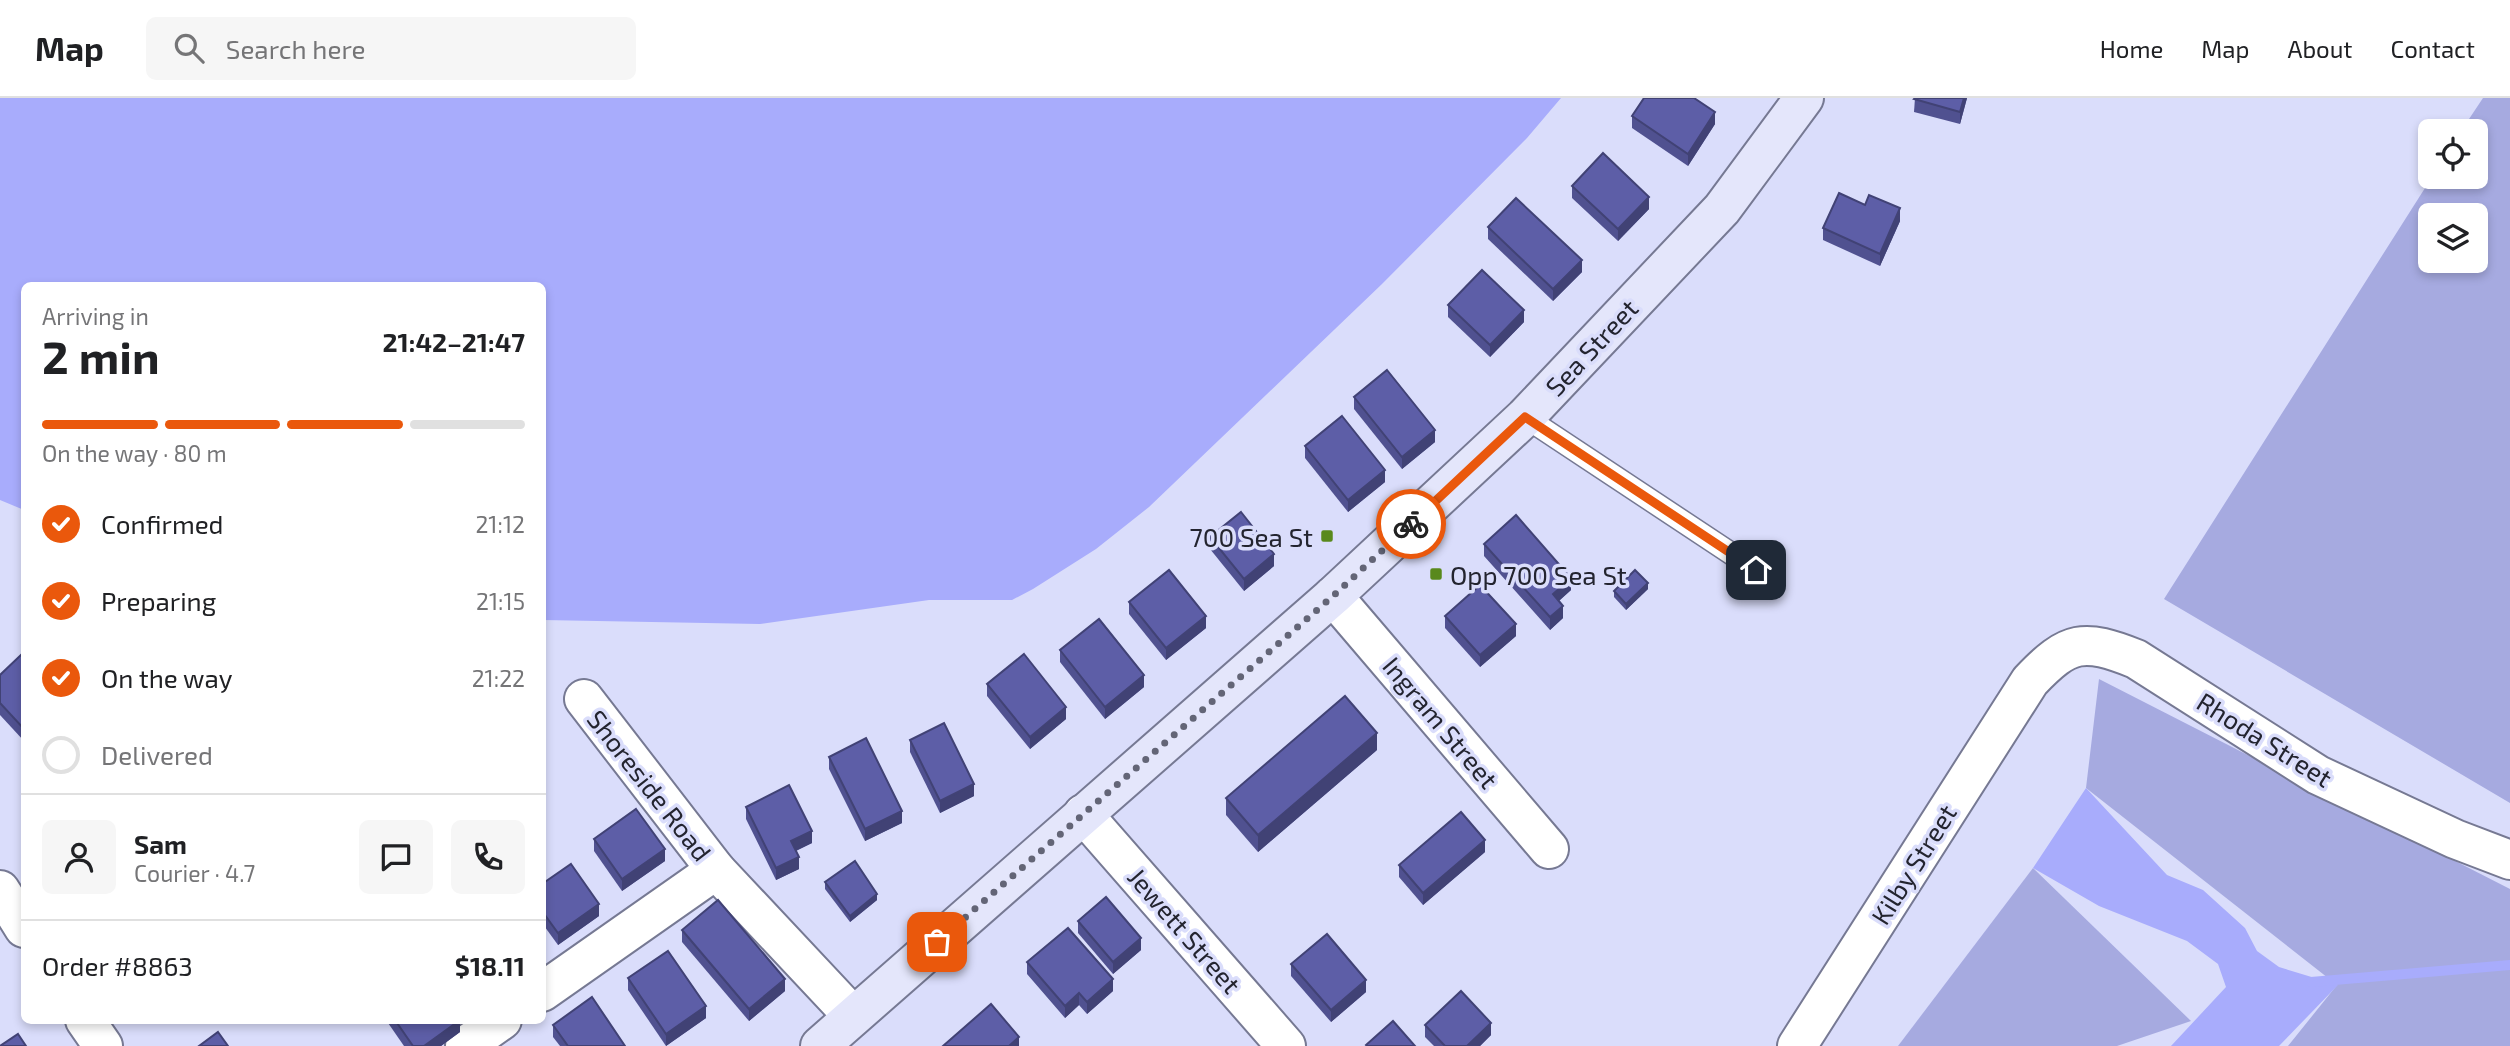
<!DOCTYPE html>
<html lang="en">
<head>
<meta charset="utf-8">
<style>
	body { margin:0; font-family:"Exo 2",sans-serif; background:#f6f6f6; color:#202124; height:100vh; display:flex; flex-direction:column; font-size:26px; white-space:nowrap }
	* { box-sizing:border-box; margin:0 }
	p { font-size:23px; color:#757577 }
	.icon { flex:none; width:38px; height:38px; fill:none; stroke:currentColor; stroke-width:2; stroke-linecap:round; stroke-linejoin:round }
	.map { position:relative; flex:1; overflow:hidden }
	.panel { position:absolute; left:21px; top:184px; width:525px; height:742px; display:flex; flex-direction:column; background:#fff; border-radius:10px; box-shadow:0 4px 10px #0003 }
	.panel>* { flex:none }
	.fabs { position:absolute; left:2418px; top:21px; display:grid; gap:14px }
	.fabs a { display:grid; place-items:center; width:70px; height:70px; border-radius:10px; background:#fff; box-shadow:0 4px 10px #0003; font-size:35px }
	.pin { position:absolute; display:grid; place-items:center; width:60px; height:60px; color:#fff; margin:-30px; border-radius:14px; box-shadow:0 4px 10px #0006 }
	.courier { position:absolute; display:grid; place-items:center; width:70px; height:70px; margin:-35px; border:5px solid #ea580c; border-radius:50%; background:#fff; color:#222; box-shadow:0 2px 9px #0007 }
	.summary em { font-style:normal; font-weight:700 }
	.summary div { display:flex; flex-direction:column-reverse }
	.summary { display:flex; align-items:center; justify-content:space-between; height:119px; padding:0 21px }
	h1 { font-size:46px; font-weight:700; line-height:52px }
	.bar { display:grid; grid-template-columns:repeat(4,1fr); gap:10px 7px; align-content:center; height:84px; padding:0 21px }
	.bar i { height:9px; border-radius:5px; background:#e0e0e0 }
	.bar .on { background:#ea580c }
	.bar p { grid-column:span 4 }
	.line { display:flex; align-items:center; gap:18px; padding:0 21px; border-top:2px solid #e0e0e0 }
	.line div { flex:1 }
	.round { display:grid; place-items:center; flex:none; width:74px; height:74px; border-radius:10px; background:#f6f6f6 }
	ol { padding:0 21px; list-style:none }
	li { display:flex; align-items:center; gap:21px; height:77px }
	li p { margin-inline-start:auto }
	li .icon { padding:7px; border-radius:50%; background:#ea580c; color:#fff; stroke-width:4 }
	li:last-child { color:#757577 }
	li i { width:38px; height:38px; border:4px solid #e0e0e0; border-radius:50% }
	header { display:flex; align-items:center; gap:42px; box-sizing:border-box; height:98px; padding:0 35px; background:#fff; border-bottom:2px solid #e0e0e0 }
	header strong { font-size:33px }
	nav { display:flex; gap:38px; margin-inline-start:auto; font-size:24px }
	.search { width:490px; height:63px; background:#f6f6f6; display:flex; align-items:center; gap:18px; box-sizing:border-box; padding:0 24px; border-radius:10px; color:#757577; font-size:26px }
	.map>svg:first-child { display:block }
	.green { fill:#a6aae0; fill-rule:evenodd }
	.water { fill:#a8acfc }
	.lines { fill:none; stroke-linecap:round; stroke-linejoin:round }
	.stream { stroke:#a8acfc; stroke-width:10 }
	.lane-casing { stroke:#767993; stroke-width:24 }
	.street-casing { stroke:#767993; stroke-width:42 }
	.secondary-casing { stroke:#767993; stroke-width:42 }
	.lane { stroke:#fff; stroke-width:21 }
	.street { stroke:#fff; stroke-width:38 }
	.secondary { stroke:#e4e6fb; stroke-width:38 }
	.wall { fill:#505190 }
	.shaded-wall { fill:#414275 }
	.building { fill:#5d5ea7; stroke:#414275; stroke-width:2 }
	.done { stroke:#636576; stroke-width:7; stroke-dasharray:0 12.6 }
	.route { stroke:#ea580c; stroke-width:9 }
	.poi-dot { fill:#59891c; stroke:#daddfb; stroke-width:2.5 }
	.labels { text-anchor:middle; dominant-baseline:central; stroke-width:7; stroke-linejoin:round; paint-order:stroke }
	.street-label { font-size:26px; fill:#23242f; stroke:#daddfb }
	.poi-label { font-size:26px; fill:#23242f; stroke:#daddfb; text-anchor:end }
</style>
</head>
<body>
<header>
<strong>Map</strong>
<div class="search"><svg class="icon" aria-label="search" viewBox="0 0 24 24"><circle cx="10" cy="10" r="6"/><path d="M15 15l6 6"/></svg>Search here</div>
<nav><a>Home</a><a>Map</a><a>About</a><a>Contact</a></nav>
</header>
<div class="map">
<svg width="2510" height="948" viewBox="0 0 2510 948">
	<rect width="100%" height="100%" fill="#daddfb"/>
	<g class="green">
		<path d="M2483,0H2510V705L2164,501L2432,79H2476V33H2461ZM2431,117H2476V163H2431Z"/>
		<path d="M2099,581L2510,791V948H2288L2337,887L2086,690Z"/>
		<path d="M2033,770L2191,923L2117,948H1898Z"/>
	</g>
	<g class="water">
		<path d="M0,0H1561L1527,40L1382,186L1149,409L1096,451L1033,491L1012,502H929L760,526L543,522L542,187H24V412L0,402Z"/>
		<path d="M2086,690L2167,777L2203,792L2245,830L2257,853L2279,869L2338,887L2279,948H2171L2226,889L2218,866L2187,843L2099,808L2033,770Z"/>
	</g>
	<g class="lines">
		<path class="stream" d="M2311,884L2510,867"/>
		<defs>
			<path id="lane" d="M1525,319L1756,472"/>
			<g id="street">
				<path d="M1333,498L1549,751"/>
				<path d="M584,601L716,772"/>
				<path d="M1083,716L1286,948"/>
				<path d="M0,792L24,830"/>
				<path d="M542,894L716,772L853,918"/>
				<path d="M85,922L103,948"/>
				<path d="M465,948L502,922"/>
				<path d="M1797,948L2030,583C2069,542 2083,540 2136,561L2318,677L2455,741L2510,762"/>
			</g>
			<path id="secondary" d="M820,948L1333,498L1525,319L1722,111L1804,0"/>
		</defs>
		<use href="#lane" class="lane-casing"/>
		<use href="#street" class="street-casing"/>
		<use href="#secondary" class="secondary-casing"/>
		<use href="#lane" class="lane"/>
		<use href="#street" class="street"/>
		<use href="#secondary" class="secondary"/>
	</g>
	<g class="wall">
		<path d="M1915,0H1967L1960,26L1914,14Z"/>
		<path d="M1632,18L1715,26L1688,68L1632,30Z"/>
		<path d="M1572,88L1649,111L1618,143L1572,100Z"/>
		<path d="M1865,107L1900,123L1880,168L1823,142V130Z"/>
		<path d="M1488,129L1582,174L1553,203L1488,141Z"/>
		<path d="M1448,207L1524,224L1490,259L1448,219Z"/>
		<path d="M1354,299L1435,344L1402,371L1354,311Z"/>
		<path d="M1305,348L1385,384L1348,414L1305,360Z"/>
		<path d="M1210,439L1274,468L1244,493L1210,451Z"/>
		<path d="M1484,446L1571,492L1559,503L1563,520L1550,532L1484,458Z"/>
		<path d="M1648,491L1626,512L1614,499V493Z"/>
		<path d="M1129,504L1206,530L1166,562L1129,516Z"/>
		<path d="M1445,518L1516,538L1480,569L1445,530Z"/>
		<path d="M1060,552L1144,589L1105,621L1060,564Z"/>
		<path d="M24,554V643L0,617V577Z"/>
		<path d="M987,586L1066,621L1030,651L987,598Z"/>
		<path d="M910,642L974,698L940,715L910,654Z"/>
		<path d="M1377,652L1258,754L1226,717V700Z"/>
		<path d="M829,659L902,725L865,743L829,671Z"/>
		<path d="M746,709L812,745L796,753L799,771L776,782L746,721Z"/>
		<path d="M594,741L665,763L622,793L594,753Z"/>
		<path d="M1485,754L1423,807L1399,779V767Z"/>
		<path d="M825,784L877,802L850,824L825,791Z"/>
		<path d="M542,786L599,818L558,847L542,825Z"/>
		<path d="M1078,823L1141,852L1113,876L1078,835Z"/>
		<path d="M682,832L785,893L749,923L682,844Z"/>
		<path d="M1027,864L1113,893L1087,916L1079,907L1065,920L1027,876Z"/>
		<path d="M1291,866L1366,894L1331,924L1291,878Z"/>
		<path d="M628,880L706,920L666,948L628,892Z"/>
		<path d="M386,922H460V934L441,948H404Z"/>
		<path d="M553,927L625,948H560L553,939Z"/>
		<path d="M1425,927L1491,937L1480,948H1434L1425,939Z"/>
	</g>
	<g class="shaded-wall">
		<path d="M1964,0H1967L1960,26V14Z"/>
		<path d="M1715,14V26L1688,68V56Z"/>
		<path d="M1649,99V111L1618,143V131Z"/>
		<path d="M1900,110V123L1880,168V156Z"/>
		<path d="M1582,162V174L1553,203V191Z"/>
		<path d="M1524,212V224L1490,259V247Z"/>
		<path d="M1435,332V344L1402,371V359Z"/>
		<path d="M1385,372V384L1348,414V402Z"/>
		<path d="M1274,456V468L1244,493V481Z"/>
		<path d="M1571,480V492L1553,508V496Z"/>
		<path d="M1648,485V491L1626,512V506Z"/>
		<path d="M1563,508V520L1550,532V519Z"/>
		<path d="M1206,518V530L1166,562V550Z"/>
		<path d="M1516,526V538L1480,569V557Z"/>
		<path d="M1144,577V589L1105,621V609Z"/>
		<path d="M1066,609V621L1030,651V639Z"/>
		<path d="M1377,635V652L1258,754V737Z"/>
		<path d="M974,686V698L940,715V703Z"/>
		<path d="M902,713V725L865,743V731Z"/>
		<path d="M812,733V745L791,755V743Z"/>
		<path d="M1485,742V754L1423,807V795Z"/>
		<path d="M665,751V763L622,793V781Z"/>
		<path d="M799,759V771L776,782V770Z"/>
		<path d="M877,796V802L850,824V818Z"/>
		<path d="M599,806V818L558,847V835Z"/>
		<path d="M1141,840V852L1113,876V864Z"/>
		<path d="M785,881V893L749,923V911Z"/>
		<path d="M1113,881V893L1087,916V904Z"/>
		<path d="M1366,882V894L1331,924V912Z"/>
		<path d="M1079,895V907L1065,920V908Z"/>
		<path d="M706,908V920L666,948V936Z"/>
		<path d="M460,922V934L441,948H424Z"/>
		<path d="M1491,925V937L1480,948H1467Z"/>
		<path d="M1019,939V948H1009Z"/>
	</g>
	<g class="building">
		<path d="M1644,0H1694L1715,14L1688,56L1632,18Z"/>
		<path d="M1915,0H1964L1960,14L1914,1Z"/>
		<path d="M1603,55L1649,99L1618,131L1572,88Z"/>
		<path d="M1839,95L1865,107L1869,97L1900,110L1880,156L1823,130Z"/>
		<path d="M1516,100L1582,162L1553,191L1488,129Z"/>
		<path d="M1482,172L1524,212L1490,247L1448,207Z"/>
		<path d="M1387,272L1435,332L1402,359L1354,299Z"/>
		<path d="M1342,318L1385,372L1348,402L1305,348Z"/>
		<path d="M1241,414L1274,456L1244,481L1210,439Z"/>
		<path d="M1516,417L1571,480L1553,496L1563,508L1550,519L1484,446Z"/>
		<path d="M1169,472L1206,518L1166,550L1129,504Z"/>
		<path d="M1635,472L1648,485L1626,506L1614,493Z"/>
		<path d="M1480,487L1516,526L1480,557L1445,518Z"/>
		<path d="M1099,521L1144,577L1105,609L1060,552Z"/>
		<path d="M24,554V631L0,605V577Z"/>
		<path d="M1024,556L1066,609L1030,639L987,586Z"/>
		<path d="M1345,598L1377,635L1258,737L1226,700Z"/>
		<path d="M944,625L974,686L940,703L910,642Z"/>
		<path d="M866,640L902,713L865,731L829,659Z"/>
		<path d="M789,687L812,733L791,743L799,759L776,770L746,709Z"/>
		<path d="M636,711L665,751L622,781L594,741Z"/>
		<path d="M1461,714L1485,742L1423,795L1399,767Z"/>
		<path d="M855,763L877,796L850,818L825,784Z"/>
		<path d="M571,766L599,806L558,835L542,813V786Z"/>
		<path d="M1106,799L1141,840L1113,864L1078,823Z"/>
		<path d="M718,802L785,881L749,911L682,832Z"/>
		<path d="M1068,830L1113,881L1087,904L1079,895L1065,908L1027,864Z"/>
		<path d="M1327,836L1366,882L1331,912L1291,866Z"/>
		<path d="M668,853L706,908L666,936L628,880Z"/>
		<path d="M1461,893L1491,925L1467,948H1445L1425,927Z"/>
		<path d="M592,899L625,948H568L553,927Z"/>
		<path d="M991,906L1019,939L1009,948H943Z"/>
		<path d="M395,922H460L424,948H413Z"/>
		<path d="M1393,923L1415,948H1367L1366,947Z"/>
		<path d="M218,934L228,948H199Z"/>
		<path d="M18,936L26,948H0Z"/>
	</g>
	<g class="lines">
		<path class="done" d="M937,844L1333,498L1411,426"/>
		<path class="route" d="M1411,426L1525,319L1756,472"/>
	</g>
	<g class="poi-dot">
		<rect x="1320" y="431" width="14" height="14" rx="3.5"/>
		<rect x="1429" y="469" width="14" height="14" rx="3.5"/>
	</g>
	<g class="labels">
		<g class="street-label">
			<text transform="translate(1591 249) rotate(-47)">Sea Street</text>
			<text transform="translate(1441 624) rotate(50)">Ingram Street</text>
			<text transform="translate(2265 641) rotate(32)">Rhoda Street</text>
			<text transform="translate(650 687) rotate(52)">Shoreside Road</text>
			<text transform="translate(1913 766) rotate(-58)">Kilby Street</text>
			<text transform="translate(1185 832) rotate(49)">Jewett Street</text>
		</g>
		<g class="poi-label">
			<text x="1313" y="438">700 Sea St</text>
			<text x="1450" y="476" text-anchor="start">Opp 700 Sea St</text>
		</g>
	</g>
</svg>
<div class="fabs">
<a><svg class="icon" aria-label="locate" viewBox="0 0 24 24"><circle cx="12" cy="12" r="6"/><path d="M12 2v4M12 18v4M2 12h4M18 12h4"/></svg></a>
<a><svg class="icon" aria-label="layers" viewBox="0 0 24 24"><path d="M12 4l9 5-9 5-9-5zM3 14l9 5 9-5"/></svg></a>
</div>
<div class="pin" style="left:937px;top:844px;background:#ea580c"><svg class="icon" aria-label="bag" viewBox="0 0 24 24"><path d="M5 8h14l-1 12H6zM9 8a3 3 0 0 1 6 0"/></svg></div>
<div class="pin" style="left:1756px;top:472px;background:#1f2937"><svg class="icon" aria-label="home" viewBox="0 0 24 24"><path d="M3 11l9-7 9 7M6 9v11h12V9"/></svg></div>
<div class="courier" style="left:1411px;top:426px"><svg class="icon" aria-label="bike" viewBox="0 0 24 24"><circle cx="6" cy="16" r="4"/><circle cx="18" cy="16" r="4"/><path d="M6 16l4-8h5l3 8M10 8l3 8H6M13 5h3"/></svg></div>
<section class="panel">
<div class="summary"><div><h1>2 min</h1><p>Arriving in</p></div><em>21:42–21:47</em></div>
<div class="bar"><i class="on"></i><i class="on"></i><i class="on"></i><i></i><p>On the way · 80 m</p></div>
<ol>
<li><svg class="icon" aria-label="check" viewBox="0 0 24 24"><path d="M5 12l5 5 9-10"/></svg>Confirmed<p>21:12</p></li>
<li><svg class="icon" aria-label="check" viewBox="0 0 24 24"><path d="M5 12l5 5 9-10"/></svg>Preparing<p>21:15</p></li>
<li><svg class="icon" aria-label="check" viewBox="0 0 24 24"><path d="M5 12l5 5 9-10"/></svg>On the way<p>21:22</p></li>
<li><i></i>Delivered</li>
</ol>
<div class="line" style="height:126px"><a class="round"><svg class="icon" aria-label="person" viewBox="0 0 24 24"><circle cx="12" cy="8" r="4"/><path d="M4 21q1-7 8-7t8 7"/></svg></a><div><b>Sam</b><p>Courier · 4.7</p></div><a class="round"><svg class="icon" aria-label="chat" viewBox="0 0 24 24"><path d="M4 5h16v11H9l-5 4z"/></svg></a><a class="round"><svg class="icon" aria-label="phone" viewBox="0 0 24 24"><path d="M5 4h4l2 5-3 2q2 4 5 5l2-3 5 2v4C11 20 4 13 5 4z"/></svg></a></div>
<div class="line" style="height:91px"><div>Order #8863</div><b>$18.11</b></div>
</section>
</div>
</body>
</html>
